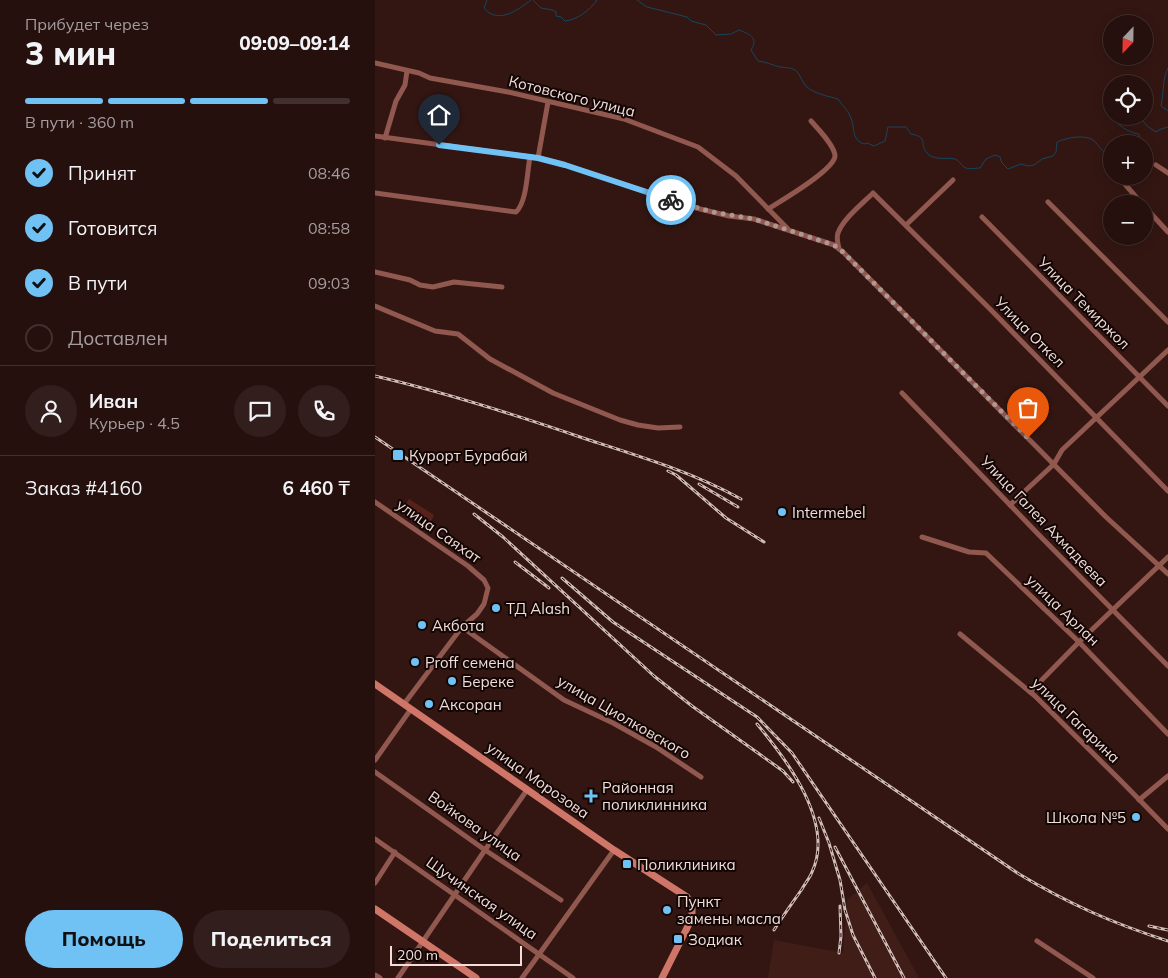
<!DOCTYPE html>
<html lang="ru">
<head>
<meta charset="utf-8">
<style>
	body { margin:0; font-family:Mulish,sans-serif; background:#321e1c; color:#f1f3f6; height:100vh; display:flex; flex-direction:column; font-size:19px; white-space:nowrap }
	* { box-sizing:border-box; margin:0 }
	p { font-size:16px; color:#a49d9e }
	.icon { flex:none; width:28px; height:28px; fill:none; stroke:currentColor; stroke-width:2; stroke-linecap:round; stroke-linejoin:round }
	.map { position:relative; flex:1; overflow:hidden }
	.drawer { display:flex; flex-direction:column; background:#26100e; width:375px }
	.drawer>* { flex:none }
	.needle { width:32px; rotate:202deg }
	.tools { position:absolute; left:728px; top:15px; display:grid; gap:10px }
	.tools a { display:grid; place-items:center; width:50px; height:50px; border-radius:50%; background:#26100e; box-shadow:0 2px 12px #0003,0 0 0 1px #42302e; font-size:25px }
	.scale { position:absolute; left:15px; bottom:12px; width:132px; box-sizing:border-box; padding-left:5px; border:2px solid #f2ddd9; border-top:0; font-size:14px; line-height:18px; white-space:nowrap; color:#f2ddd9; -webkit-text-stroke:4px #120605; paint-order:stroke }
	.pin { position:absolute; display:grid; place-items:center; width:42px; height:42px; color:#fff; margin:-51px -21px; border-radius:50% 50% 50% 0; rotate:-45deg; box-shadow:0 0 5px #0007 }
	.pin .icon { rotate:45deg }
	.courier { position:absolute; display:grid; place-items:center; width:50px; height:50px; margin:-25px; border:4px solid #70c1f4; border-radius:50%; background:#fff; color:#222; box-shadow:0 1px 6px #0007 }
	.summary em { font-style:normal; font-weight:800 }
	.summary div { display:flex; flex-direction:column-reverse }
	.summary { display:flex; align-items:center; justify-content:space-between; height:85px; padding:0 25px }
	h1 { font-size:32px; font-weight:800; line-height:38px }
	.bar { display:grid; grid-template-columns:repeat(4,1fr); gap:8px 5px; align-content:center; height:60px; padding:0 25px }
	.bar i { height:6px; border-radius:4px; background:#42302e }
	.bar .current { background:#70c1f4 }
	.bar p { grid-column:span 4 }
	.line { display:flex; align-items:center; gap:12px; padding:0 25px; border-top:1px solid #42302e }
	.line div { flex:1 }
	.round { display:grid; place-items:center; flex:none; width:52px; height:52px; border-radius:26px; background:#321e1c }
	ol { padding:0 25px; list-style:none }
	li { display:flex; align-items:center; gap:15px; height:55px }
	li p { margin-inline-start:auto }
	li .icon { padding:5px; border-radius:50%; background:#70c1f4; color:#111; stroke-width:4 }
	li:last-child { color:#a49d9e }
	li i { width:28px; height:28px; border:2px solid #42302e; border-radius:50% }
	.primary-button { display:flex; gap:10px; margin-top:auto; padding:10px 25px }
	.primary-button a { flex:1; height:58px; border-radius:30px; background:#70c1f4; color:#111; font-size:20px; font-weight:800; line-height:58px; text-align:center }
	.primary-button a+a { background:#321e1c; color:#f1f3f6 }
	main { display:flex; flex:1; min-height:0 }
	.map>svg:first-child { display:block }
	.built { fill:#411d17 }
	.green { fill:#57211a }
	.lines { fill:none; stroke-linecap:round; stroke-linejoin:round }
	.stream { stroke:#17455f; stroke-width:1 }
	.street { stroke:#90584e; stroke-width:5 }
	.secondary { stroke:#d07668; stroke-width:7 }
	.rail-casing { stroke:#d2bcb8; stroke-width:3 }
	.rail { stroke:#120605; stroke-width:1; stroke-dasharray:4; stroke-linecap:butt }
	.done { stroke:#af9793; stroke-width:5; stroke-dasharray:0 9 }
	.route { stroke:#70c1f4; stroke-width:6 }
	.poi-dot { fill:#70c1f4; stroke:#120605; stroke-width:2 }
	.labels { text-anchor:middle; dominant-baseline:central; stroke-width:4; stroke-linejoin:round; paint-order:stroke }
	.street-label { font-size:15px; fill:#f2ddd9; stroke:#120605 }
	.poi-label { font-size:15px; fill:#f2ddd9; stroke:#120605; text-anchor:start }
</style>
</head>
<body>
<main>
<section class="drawer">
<div class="summary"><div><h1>3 мин</h1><p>Прибудет через</p></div><em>09:09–09:14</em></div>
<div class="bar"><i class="current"></i><i class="current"></i><i class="current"></i><i></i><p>В пути · 360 m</p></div>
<ol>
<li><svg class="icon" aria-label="check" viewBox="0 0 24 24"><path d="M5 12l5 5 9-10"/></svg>Принят<p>08:46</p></li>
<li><svg class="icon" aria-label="check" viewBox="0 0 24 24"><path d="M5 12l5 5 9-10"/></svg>Готовится<p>08:58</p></li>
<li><svg class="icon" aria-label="check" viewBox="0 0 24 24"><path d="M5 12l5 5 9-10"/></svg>В пути<p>09:03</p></li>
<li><i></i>Доставлен</li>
</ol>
<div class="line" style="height:90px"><a class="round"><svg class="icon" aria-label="person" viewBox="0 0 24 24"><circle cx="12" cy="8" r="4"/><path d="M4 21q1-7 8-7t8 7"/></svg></a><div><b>Иван</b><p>Курьер · 4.5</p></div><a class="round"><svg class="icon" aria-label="chat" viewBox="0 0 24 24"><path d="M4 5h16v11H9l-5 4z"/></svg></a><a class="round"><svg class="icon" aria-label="phone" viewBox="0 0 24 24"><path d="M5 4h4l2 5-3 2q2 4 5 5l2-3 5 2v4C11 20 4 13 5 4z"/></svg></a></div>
<div class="line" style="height:65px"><div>Заказ #4160</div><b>6 460 ₸</b></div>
<div class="primary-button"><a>Помощь</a><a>Поделиться</a></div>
</section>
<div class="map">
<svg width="793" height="978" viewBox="0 0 793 978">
	<rect width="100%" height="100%" fill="#331612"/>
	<path class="built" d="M492,883L544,978H393L399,940L468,953L472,900Z"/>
	<path class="green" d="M34,499L59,515L52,531L26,511Z"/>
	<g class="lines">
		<g class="stream">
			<path d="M112,0L109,8C123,25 143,10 156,0"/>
			<path d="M158,0L166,8L177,10L181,12V16L186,17L190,21C202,20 215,10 222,0"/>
			<path d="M262,0L272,7L312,17L316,21L331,25L341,35L356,34L364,30C374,34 384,37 376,50L383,61C392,62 397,65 405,67C411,68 415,67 420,70C425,73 426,81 431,86C439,94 453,96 463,99C467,105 473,110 475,116C481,127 475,139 489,144L492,143L499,146L510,141L513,127H531L536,134C554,137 544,144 552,153C559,161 571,157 580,159C584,160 585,164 589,167C593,170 600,168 605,168L611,159L620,155L625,157L627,163L633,169L646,164L653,166L659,165L667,159L678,156L681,152L682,142C691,138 709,134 718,140C726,147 724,150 736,156"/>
			<path d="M793,68C787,80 789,93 786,106L793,111"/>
			<path d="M744,116L740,119L741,122C747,128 756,133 764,134L766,144"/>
			<path d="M748,116L753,118L756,116"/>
			<path d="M764,116L772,126L781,132L786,129L793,127"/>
		</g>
		<g class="street">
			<path d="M0,63L44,73L55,78L133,92L249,119L323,147L361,176L413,229"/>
			<path d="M0,136L163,158L190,165L317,207L354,216L379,219L459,245L468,252L731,517L793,574"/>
			<path d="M10,138L21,101L30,85L32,71"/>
			<path d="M163,158L173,102"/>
			<path d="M781,165L793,173"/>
			<path d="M749,183L767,204"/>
			<path d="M0,193L141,212C152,202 152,172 155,157"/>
			<path d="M673,202L793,322"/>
			<path d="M769,206L793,232"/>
			<path d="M393,209C406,201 459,170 460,156C460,146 443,129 436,121"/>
			<path d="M607,217L793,406"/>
			<path d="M531,225L578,180"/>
			<path d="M464,249C463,243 461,238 463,233C468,219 487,204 498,193L615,309L793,491"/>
			<path d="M0,272L35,280L45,285L58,287L79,282L127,287"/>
			<path d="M0,306L60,331L83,334L115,359L178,393L245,420L263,425L283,428L305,427"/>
			<path d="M527,393L665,536L793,666"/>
			<path d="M0,502L93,566L109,580L113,588L109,604L102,614L87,627L29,704"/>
			<path d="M635,505L679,464L687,450L793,350"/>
			<path d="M547,537L594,552L611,553L704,642L793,734"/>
			<path d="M87,627L189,700L238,723L281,747L326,777"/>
			<path d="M585,634L660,696L745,780L793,829"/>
			<path d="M655,692L704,642L793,557"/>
			<path d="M0,760L36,709"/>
			<path d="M0,772L110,850L186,900"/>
			<path d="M764,800L793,776"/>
			<path d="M0,839L198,978"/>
			<path d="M0,883L20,852"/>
			<path d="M662,941L718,978"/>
			<path d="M0,975L5,978"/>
			<path d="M23,978L110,850L152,790"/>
			<path d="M147,978L239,850"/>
		</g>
		<g class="secondary">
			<path d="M0,684L239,850L312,897L317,907V918L287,978"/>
			<path d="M0,909L101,978"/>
		</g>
		<defs>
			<g id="rail">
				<path d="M0,376C72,393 141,415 211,439C264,456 317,472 366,499"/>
				<path d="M0,437L644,874C694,904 737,923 793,941"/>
				<path d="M293,471L301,475L351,518L389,542"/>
				<path d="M324,484L363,507"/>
				<path d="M99,514L128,537L279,676L317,706L408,771L418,782"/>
				<path d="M140,562L174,588"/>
				<path d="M187,578L238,622L382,717L417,753L571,978"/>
				<path d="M382,724C412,760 460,823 437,872C435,878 430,883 427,889C418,902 408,916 399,930"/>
				<path d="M444,818L454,843L465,880L470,910L478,935L500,978"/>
				<path d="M460,847L529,978"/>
				<path d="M774,926L793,930"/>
				<path d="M464,953L466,936L465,906"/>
			</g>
		</defs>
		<use href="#rail" class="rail-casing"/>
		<use href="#rail" class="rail"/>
	</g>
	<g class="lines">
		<path class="done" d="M296,200L337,212L379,219L459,245L468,252L653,438"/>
		<path class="route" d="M64,145L163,158L190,165L296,200"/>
	</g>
	<g class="poi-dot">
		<rect x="17" y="449" width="12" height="12" rx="2.5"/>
		<circle cx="407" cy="512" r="5"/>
		<circle cx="121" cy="608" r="5"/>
		<circle cx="47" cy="625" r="5"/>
		<circle cx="40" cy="662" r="5"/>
		<circle cx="77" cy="681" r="5"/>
		<circle cx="54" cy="704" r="5"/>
		<path d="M213.5 788.5h5v5h5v5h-5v5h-5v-5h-5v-5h5z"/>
		<circle cx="761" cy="817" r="5"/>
		<rect x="247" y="859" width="10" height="10" rx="2.5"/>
		<circle cx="292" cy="910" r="5"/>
		<rect x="298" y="934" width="10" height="10" rx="2.5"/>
	</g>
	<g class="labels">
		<g class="street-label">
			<text transform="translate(197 96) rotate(14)">Котовского улица</text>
			<text transform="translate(709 303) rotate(45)">Улица Темиржол</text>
			<text transform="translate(655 332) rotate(45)">Улица Откел</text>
			<text transform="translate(669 521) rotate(46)">Улица Галея Ахмадеева</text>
			<text transform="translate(64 531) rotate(35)">улица Саяхат</text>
			<text transform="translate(688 610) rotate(44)">улица Арлан</text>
			<text transform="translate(249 717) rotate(30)">улица Циолковского</text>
			<text transform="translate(701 720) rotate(44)">улица Гагарина</text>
			<text transform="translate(163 780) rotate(35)">улица Морозова</text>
			<text transform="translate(100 826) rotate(35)">Войкова улица</text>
			<text transform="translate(107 898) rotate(35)">Щучинская улица</text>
		</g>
		<g class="poi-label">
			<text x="34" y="455">Курорт Бурабай</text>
			<text x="417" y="512">Intermebel</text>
			<text x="131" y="608">ТД Alash</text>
			<text x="57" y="625">Акбота</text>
			<text x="50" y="662">Proff семена</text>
			<text x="87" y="681">Береке</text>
			<text x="64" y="704">Аксоран</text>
			<text x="227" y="787">Районная<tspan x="227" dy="17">поликлинника</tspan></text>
			<text x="751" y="817" text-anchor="end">Школа №5</text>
			<text x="262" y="864">Поликлиника</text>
			<text x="302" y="901">Пункт<tspan x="302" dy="17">замены масла</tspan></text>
			<text x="313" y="939">Зодиак</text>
		</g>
	</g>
</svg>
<div class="tools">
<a><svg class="needle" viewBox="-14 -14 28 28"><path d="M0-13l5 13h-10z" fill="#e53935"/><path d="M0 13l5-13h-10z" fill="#a49d9e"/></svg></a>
<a><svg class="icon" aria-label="locate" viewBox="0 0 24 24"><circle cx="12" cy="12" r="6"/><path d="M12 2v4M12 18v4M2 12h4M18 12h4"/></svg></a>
<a>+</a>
<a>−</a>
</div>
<div class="scale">200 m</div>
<div class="pin" style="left:653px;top:438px;background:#ea580c"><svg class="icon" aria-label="bag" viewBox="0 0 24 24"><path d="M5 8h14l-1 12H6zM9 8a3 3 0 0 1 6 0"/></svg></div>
<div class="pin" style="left:64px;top:145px;background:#1f2937"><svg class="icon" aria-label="home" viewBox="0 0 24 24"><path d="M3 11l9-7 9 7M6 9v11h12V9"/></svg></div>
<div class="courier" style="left:296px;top:200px"><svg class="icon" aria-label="bike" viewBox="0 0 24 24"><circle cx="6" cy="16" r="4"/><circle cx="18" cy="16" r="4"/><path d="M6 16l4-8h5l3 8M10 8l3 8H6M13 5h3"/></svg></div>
</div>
</main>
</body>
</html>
